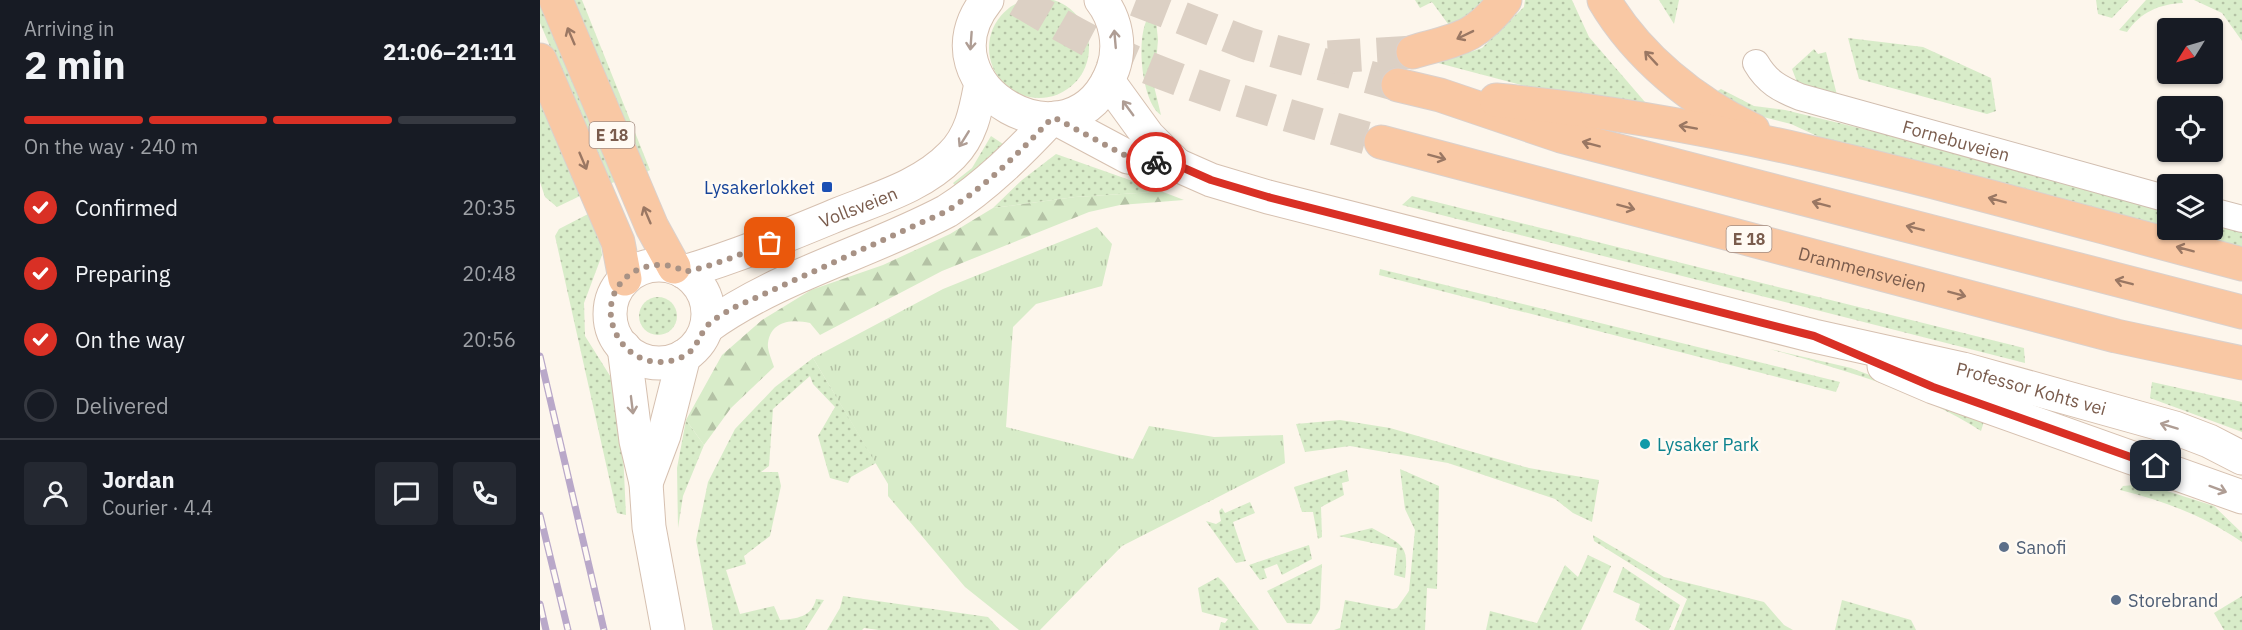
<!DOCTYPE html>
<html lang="en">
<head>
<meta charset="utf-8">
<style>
	body { margin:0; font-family:"IBM Plex Sans",sans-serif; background:#242831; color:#f1f3f6; height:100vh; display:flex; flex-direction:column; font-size:22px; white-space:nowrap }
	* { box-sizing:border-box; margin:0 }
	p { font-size:20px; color:#9ea1a6 }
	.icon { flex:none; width:33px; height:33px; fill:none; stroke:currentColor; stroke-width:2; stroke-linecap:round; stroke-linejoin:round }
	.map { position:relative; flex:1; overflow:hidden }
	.details { display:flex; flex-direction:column; background:#171b24; width:540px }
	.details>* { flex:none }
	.needle { width:39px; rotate:233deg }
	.controls { position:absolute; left:1617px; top:18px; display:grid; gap:12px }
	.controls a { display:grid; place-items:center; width:66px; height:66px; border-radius:6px; background:#171b24; box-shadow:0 2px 4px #0004; font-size:30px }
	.pin { position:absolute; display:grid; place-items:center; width:51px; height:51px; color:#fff; margin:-26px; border-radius:12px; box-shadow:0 3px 9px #0006 }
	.courier { position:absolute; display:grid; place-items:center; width:60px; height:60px; margin:-30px; border:4px solid #d93025; border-radius:50%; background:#fff; color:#222; box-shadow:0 2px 8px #0007 }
	.headline em { font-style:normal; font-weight:800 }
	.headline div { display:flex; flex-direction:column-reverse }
	.headline { display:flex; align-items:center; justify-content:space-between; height:102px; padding:0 24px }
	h1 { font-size:39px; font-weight:800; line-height:45px }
	.bar { display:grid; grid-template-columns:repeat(4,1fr); gap:9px 6px; align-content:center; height:72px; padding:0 24px }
	.bar i { height:8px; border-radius:4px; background:#363941 }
	.bar .current { background:#d93025 }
	.bar p { grid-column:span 4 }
	.line { display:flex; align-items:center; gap:15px; padding:0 24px; border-top:2px solid #363941 }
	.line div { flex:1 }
	.round { display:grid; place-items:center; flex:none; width:63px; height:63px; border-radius:6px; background:#242831 }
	ol { padding:0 24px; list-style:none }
	li { display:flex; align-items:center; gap:18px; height:66px }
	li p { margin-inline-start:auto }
	li .icon { padding:6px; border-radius:50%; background:#d93025; color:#fff; stroke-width:4 }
	li:last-child { color:#9ea1a6 }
	li i { width:33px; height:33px; border:3px solid #363941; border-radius:50% }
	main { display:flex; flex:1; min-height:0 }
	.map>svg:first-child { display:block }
	.grass { fill:url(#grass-dots) }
	.forest { fill:url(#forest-firs) }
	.park { fill:url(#park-tufts) }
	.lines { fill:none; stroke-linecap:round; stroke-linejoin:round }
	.trunk-tunnel { stroke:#dcd0c4; stroke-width:33; stroke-dasharray:33 16; stroke-linecap:butt }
	.minor-casing { stroke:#d1beb0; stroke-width:28 }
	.secondary-casing { stroke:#d6c0b0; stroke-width:35 }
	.trunk-casing { stroke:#dad1cd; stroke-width:35 }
	.minor { stroke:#fff; stroke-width:26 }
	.secondary { stroke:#fff; stroke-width:33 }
	.trunk { stroke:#f9c8a4; stroke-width:33 }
	.rail-casing { stroke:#b9a8c9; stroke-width:7 }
	.rail { stroke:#fffaf3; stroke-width:4.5; stroke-dasharray:14; stroke-linecap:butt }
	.oneway { stroke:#9a7763 }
	.oneway2 { stroke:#af9d94 }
	.done { stroke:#a89285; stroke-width:6; stroke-dasharray:0 10.8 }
	.route { stroke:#d93025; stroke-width:8 }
	.transit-dot { fill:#1a4fb4; stroke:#fffaf3; stroke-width:2 }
	.culture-dot { fill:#0f9aa8; stroke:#fffaf3; stroke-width:2 }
	.service-dot { fill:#5c6f8a; stroke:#fffaf3; stroke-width:2 }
	.labels { text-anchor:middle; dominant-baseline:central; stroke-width:5; stroke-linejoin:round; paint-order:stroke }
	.shield { fill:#fffaf3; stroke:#a28b7f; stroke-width:1.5 }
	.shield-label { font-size:16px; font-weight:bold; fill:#7a5c4d }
	.street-label { font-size:18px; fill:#7a5c4d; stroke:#fffaf3 }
	.transit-label { font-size:18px; fill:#164399; stroke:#fffaf3; text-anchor:end }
	.culture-label { font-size:18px; fill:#0d838f; stroke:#fffaf3; text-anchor:start }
	.service-label { font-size:18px; fill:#4e5e75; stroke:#fffaf3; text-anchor:start }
</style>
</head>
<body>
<main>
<section class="details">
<div class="headline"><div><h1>2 min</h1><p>Arriving in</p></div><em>21:06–21:11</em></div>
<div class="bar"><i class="current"></i><i class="current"></i><i class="current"></i><i></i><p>On the way · 240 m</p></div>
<ol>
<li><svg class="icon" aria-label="check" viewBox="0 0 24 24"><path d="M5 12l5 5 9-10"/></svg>Confirmed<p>20:35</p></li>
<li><svg class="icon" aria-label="check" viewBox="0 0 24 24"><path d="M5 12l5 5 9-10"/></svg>Preparing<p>20:48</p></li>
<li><svg class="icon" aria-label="check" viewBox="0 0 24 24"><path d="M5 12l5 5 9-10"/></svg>On the way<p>20:56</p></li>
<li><i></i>Delivered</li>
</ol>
<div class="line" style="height:108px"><a class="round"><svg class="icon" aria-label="person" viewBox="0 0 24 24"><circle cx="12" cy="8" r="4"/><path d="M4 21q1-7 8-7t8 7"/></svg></a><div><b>Jordan</b><p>Courier · 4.4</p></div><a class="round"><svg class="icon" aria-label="chat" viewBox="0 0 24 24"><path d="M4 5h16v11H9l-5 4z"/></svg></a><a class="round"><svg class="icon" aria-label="phone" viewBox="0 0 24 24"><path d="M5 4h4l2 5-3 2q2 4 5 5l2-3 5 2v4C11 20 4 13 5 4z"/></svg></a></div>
</section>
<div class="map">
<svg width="1702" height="630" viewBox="0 0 1702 630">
	<defs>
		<pattern id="grass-dots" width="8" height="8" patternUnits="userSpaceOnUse" patternTransform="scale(1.5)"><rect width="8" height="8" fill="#d8ecc9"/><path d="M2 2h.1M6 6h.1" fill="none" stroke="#b4c2a5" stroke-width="1.8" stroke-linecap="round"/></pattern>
		<pattern id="forest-firs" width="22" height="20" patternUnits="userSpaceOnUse" patternTransform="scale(1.5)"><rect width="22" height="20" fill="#d8ecc9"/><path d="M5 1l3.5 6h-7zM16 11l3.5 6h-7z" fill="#b4c2a5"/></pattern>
		<pattern id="park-tufts" width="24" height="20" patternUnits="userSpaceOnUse" patternTransform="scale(1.5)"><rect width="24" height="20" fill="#d8ecc9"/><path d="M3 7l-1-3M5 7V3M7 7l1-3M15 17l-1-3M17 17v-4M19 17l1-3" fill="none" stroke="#b4c2a5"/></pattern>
	</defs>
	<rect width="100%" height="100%" fill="#fdf6ec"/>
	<g class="grass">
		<circle cx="499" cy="48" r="50"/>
		<path d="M0,0L77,181L69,184L0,23Z"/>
		<path d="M27,0H42L110,170L97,177Z"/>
		<path d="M875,0H943L940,6L911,28L892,2L880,8Z"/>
		<path d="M985,0H1032L1049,37L1111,109L996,89L898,63L942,48L984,7Z"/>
		<path d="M1119,0H1139L1134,24Z"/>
		<path d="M1556,0H1589L1572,18L1558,14Z"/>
		<path d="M1606,0H1642L1643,3C1619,4 1601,12 1587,32L1579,30Z"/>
		<path d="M1654,0H1702V41L1682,13Z"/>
		<path d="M615,10L618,40L614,86L621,115C600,102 593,21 615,10Z"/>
		<path d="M1308,38L1383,47L1451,78L1456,111L1447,114L1319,79Z"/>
		<path d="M1274,49L1278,54L1286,52L1297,95L1257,82L1252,69Z"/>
		<path d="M1181,89L1214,106L1245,110L1456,161L1627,209L1628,230H1672L1673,222L1702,230V250L1288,141L1251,124L1208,113L1172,94Z"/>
		<path d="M0,100L42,195L17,207L5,197L0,182Z"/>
		<path d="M451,136L463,144L417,188L413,183L432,168Z"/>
		<path d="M516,154L618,190L614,192L535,197L453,208L482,180Z"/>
		<path d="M872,196L1484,348L1485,363L862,205Z"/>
		<path d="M48,214L60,241L62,255L44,303L45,336L72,379L82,431L86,515L77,513L15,236L19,229Z"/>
		<path d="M840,269L1300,382L1296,392L839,275Z"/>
		<circle cx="118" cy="316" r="19"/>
		<path d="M1230,349L1311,368L1445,418L1441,431C1378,390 1302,370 1230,349Z"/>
		<path d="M273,358L336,463L311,477L308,483L290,478L278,436L295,407L273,384L270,376L233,409L229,466L221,472H238L241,486L230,536L204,556L206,564L186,570L200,614L234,606L240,620C256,619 272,617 276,599L284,600L265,630H173L156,540L168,482L195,429L235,387Z"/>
		<path d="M1612,382L1702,402V432L1610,398Z"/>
		<path d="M146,420L164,445L143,496L138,528L137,468Z"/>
		<path d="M800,420L850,428L989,468L1059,480L1052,522L1033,513L1015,499L908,463L810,446L765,452L756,424Z"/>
		<path d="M860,469L899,486L897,589L887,588L885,630H794L800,628L805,600L853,609L857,608L869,591L875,530L865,509Z"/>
		<path d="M807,470L809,481L802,483L804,495L781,507L782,537L778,539L773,512H762L754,487Z"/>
		<path d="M1605,484L1674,506L1702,533V542C1664,516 1625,501 1580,490L1583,486Z"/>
		<path d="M710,502L715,513L693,522L706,561L696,563L666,521L676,524L681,521L679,511L682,508L685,513Z"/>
		<path d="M832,528C860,544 870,543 865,578L854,575L857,548L799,536Z"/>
		<path d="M1053,535L1124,577L1224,602L1244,625L1253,630H1134L1147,599L1054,541Z"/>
		<path d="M769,545L772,559L742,575L737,564L724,569L727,578L720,580L709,565Z"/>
		<path d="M1048,555L1071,566L1041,630H946L950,611L997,623L1025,565L1038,577Z"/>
		<path d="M782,564L780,609L771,624L747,623L727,591Z"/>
		<path d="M1083,567L1140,605L1129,630H1111L1095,620L1100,604L1073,592Z"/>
		<path d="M678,577L684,583L719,630H679L681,622L685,623L688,619L662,612L658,588Z"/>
		<path d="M303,596L448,617L460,630H339L324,628L322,630H287L300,608Z"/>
		<path d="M1702,596V630H1684L1674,613Z"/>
		<path d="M1302,600L1371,620L1376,630H1295Z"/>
	</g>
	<path class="forest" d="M618,190L644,200L580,205L549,212L402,271L280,335L270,323C253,319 231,320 228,343C227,350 232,360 234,367L191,408L164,445L146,420L182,355L222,320L271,290L343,265L410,234L453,208L535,197L614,192Z"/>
	<path class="park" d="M557,227L572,244L562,286L496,304L473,327L466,427L593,459L609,426L674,437L743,435L745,463L582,546L500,630H479L425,587L348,496V484L273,358L403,289Z"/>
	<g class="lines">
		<g class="trunk-tunnel">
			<path d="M478,0C515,22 552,44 592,61C672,95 757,118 841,142"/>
			<path d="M596,0L709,44L858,85"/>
			<path d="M788,57L873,52"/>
		</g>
		<defs>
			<g id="minor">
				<path id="s1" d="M1216,63C1227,82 1240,89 1260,97L1628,199"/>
				<path d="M1672,211L1702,219"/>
			</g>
			<g id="secondary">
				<path d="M447,0C377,87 534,177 573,69C581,46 576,19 561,0"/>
				<path d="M568,81L608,136L637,165"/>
				<path id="s2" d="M515,118L588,157L637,165L671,180L728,197L1274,336L1423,369L1635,428L1669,441L1702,458"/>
				<circle cx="119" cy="314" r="49"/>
				<path id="s3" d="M144,272C198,256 248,235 299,214C339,198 382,186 412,155C432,135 436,109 441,83"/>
				<path d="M167,327C239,275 328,253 407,211C446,186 479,153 511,119"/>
				<path d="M84,347L96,441L106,483L109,527L128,630"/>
				<path d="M1344,366L1393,387L1702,497"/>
				<path d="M106,483L124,435L144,356"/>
			</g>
			<g id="trunk">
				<path d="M16,0L112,227L134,267"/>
				<path d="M1064,0C1097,56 1154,103 1213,130"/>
				<path d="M873,52C918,39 935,39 965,0"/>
				<path d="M0,60L78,242L85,279"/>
				<path d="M858,85L900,95L1021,136L1702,312"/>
				<path d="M956,100C1210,123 1456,200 1702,264"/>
				<path id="s4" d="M841,142L1576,336L1702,363"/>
			</g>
		</defs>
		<use href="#minor" class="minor-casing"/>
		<use href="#secondary" class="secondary-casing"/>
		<use href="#trunk" class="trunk-casing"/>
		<use href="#minor" class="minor"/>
		<use href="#secondary" class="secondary"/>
		<use href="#trunk" class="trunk"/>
		<defs>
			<g id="rail">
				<path d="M0,356L64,630"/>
				<path d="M0,515L28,630"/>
				<path d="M0,604L6,630"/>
			</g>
		</defs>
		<use href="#rail" class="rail-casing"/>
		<use href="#rail" class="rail"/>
	</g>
	<defs><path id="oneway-shaft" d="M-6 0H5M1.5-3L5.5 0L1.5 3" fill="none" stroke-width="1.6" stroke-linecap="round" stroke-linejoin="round" transform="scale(1.5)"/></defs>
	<g class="oneway">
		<use href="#oneway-shaft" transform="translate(925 35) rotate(154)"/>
		<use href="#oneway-shaft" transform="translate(31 36) rotate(-113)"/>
		<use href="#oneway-shaft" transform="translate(1111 58) rotate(-133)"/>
		<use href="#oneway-shaft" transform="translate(1148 127) rotate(-170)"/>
		<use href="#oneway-shaft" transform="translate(1051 144) rotate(-165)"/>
		<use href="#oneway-shaft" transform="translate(897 157) rotate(15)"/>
		<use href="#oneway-shaft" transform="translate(43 161) rotate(67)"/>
		<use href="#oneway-shaft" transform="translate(1457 200) rotate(-165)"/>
		<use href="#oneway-shaft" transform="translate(1281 204) rotate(-165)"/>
		<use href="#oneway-shaft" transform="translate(1086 207) rotate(15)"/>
		<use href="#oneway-shaft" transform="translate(107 215) rotate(-113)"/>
		<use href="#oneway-shaft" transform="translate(1375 228) rotate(-166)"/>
		<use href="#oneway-shaft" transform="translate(1645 249) rotate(-165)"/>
		<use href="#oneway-shaft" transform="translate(1584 282) rotate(-166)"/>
		<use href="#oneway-shaft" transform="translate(1417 294) rotate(15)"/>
	</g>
	<g class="oneway2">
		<use href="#oneway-shaft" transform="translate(575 39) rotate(-95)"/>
		<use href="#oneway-shaft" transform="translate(431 41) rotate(94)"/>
		<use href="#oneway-shaft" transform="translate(588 108) rotate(-126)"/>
		<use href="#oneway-shaft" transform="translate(424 139) rotate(122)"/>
		<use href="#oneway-shaft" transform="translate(92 405) rotate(83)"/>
		<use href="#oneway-shaft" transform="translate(1629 426) rotate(-163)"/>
		<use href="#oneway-shaft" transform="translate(1678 489) rotate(20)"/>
	</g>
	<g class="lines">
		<path class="done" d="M230,243C203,253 176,265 148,271C142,272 140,269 135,267C122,263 107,265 95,271C42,302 84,383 142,357C157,350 158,337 167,326C173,319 185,313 193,308L407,211C446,186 479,153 511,119L515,118L588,157L616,162"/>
		<path class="route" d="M616,162L637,165L671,180L728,197L1274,336L1393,387L1616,466"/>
	</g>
	<rect class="transit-dot" x="281" y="181" width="12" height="12" rx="3"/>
	<circle class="culture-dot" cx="1105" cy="444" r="6"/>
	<g class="service-dot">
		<circle cx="1464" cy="547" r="6"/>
		<circle cx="1576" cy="600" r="6"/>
	</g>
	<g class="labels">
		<g class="shield">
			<rect x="49.5" y="122" width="45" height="26" rx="4.5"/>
			<rect x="1186.5" y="226" width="45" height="26" rx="4.5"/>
		</g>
		<g class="shield-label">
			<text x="72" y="135">E 18</text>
			<text x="1209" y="239">E 18</text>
		</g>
		<g class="street-label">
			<text stroke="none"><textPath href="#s1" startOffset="219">Fornebuveien</textPath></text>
			<text stroke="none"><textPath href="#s3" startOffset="186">Vollsveien</textPath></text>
			<text stroke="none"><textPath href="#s4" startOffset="498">Drammensveien</textPath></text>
			<text stroke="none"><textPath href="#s2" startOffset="1016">Professor Kohts vei</textPath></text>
		</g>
		<g class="transit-label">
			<text x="275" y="187">Lysakerlokket</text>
		</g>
		<g class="culture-label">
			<text x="1117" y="444">Lysaker Park</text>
		</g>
		<g class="service-label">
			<text x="1476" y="547">Sanofi</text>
			<text x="1588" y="600">Storebrand</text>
		</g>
	</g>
</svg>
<div class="controls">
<a><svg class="needle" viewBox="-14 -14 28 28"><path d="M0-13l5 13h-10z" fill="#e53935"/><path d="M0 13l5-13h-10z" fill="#9ea1a6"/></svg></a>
<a><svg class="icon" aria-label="locate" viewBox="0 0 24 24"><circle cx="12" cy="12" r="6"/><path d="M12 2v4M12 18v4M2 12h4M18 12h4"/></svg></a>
<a><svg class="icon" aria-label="layers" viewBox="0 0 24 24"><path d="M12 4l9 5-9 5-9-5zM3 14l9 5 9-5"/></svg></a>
</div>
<div class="pin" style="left:230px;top:243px;background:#ea580c"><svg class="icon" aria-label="bag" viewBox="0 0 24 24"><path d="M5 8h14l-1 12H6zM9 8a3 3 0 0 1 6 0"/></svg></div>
<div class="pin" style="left:1616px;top:466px;background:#1f2937"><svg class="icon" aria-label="home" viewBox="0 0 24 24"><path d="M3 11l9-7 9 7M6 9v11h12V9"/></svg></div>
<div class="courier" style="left:616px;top:162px"><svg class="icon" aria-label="bike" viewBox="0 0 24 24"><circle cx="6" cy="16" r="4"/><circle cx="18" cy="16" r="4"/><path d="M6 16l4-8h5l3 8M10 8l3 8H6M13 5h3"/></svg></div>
</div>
</main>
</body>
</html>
